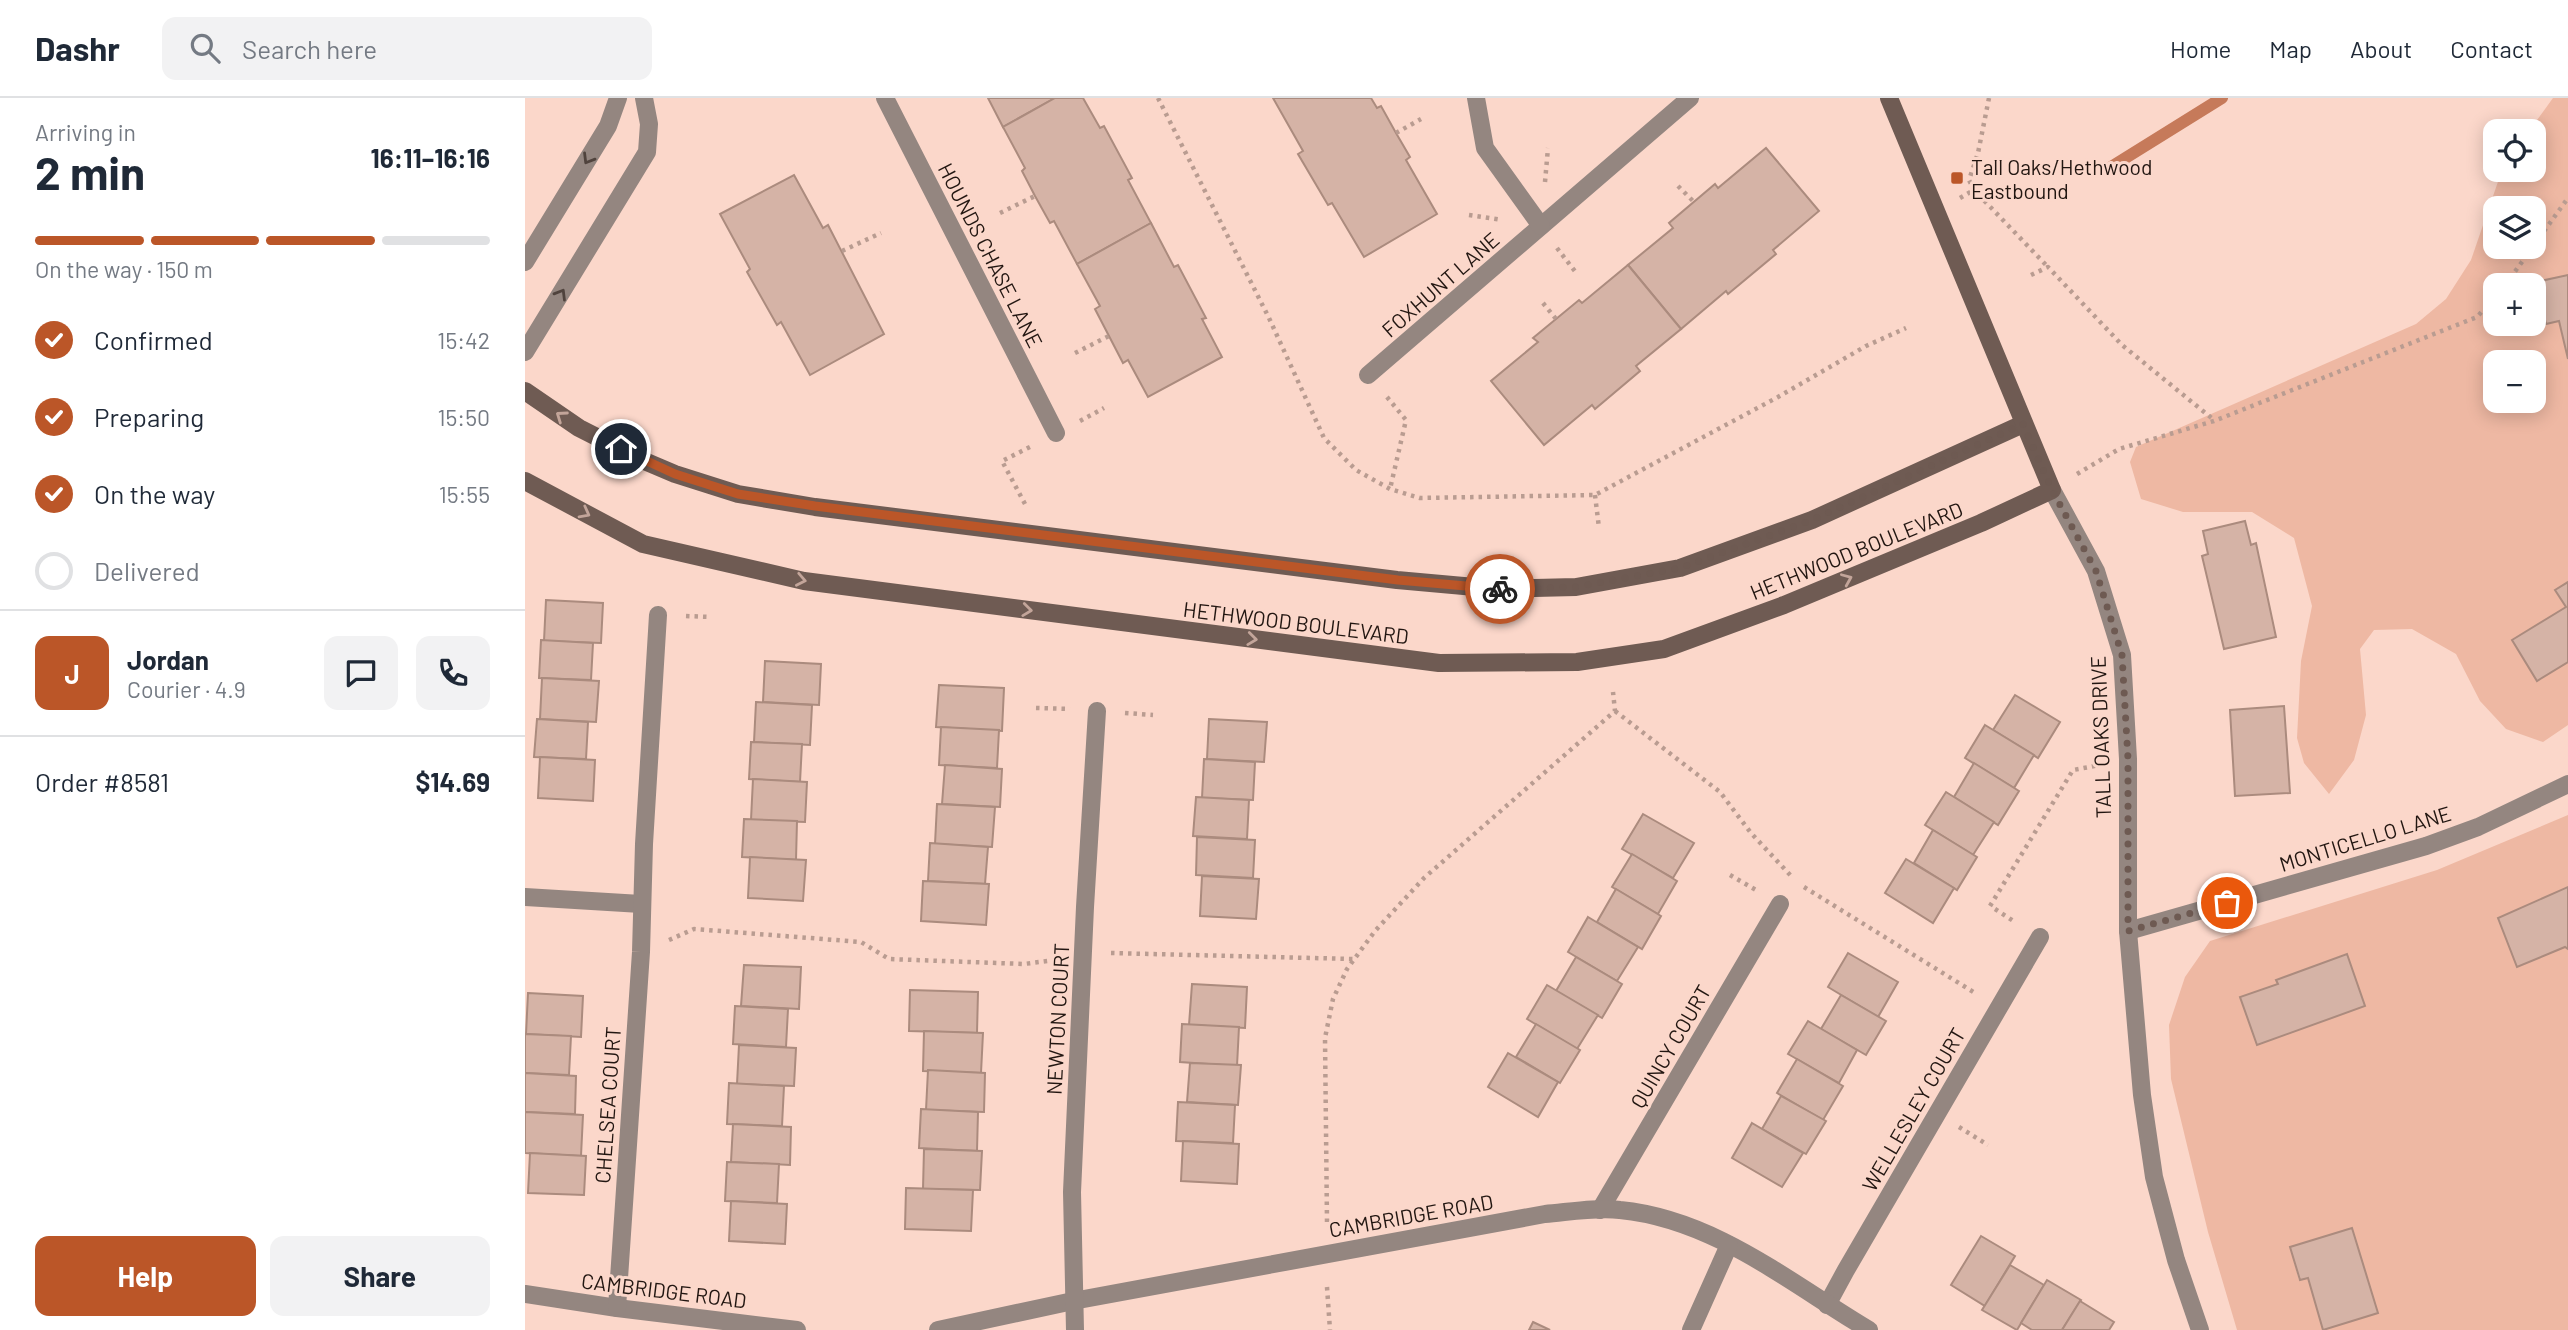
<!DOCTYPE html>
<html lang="en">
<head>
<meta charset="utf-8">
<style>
	body { margin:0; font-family:Barlow,sans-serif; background:#f2f2f3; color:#1f2937; height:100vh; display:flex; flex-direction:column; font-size:26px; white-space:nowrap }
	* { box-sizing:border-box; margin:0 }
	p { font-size:23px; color:#747a83 }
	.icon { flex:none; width:38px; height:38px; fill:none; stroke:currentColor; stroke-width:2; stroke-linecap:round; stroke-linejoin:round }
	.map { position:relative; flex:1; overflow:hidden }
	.sheet { display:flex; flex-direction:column; background:#fff; width:525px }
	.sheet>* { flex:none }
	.tools { position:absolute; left:1958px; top:21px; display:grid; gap:14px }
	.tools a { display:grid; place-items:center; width:63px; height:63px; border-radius:14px; background:#fff; box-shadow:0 4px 18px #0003; font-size:35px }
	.pin { position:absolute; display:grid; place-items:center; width:60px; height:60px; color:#fff; margin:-30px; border:4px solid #fff; border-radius:50%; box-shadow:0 2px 7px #0007 }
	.courier { position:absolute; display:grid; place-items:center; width:70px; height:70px; margin:-35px; border:5px solid #bb5628; border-radius:50%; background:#fff; color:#222; box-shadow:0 2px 9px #0007 }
	.overview em { font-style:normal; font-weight:700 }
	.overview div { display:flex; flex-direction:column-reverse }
	.overview { display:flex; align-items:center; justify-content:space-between; height:119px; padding:0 35px }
	h1 { font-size:46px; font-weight:700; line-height:52px }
	.bar { display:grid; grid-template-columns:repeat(4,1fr); gap:10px 7px; align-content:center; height:84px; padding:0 35px }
	.bar i { height:9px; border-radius:5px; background:#e0e1e3 }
	.bar .selected { background:#bb5628 }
	.bar p { grid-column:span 4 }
	.line { display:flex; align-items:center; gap:18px; padding:0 35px; border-top:2px solid #e0e1e3 }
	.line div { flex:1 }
	.round { display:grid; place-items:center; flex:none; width:74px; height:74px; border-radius:14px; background:#f2f2f3 }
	ol { padding:0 35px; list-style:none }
	li { display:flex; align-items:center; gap:21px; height:77px }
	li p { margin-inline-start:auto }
	li .icon { padding:7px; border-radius:50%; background:#bb5628; color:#fff; stroke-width:4 }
	li:last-child { color:#747a83 }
	li i { width:38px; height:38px; border:4px solid #e0e1e3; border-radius:50% }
	.action { display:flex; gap:14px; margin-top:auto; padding:14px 35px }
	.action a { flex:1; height:80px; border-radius:14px; background:#bb5628; color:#fff; font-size:28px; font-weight:700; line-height:80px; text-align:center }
	.action a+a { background:#f2f2f3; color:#1f2937 }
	header { display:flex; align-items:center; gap:42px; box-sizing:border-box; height:98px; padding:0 35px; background:#fff; border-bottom:2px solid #e0e1e3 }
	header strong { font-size:33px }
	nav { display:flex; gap:38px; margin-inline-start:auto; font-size:24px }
	.search { width:490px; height:63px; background:#f2f2f3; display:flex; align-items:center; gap:18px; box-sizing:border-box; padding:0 24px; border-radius:14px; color:#747a83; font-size:26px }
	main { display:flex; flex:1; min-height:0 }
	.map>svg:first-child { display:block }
	.green { fill:#eeb8a3; fill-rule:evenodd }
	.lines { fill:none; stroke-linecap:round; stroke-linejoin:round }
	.stream { stroke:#c67a5a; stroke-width:12 }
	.building { fill:#d5b3a6; stroke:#ab8b7e; stroke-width:2 }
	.path { stroke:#b99c91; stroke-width:4.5; stroke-dasharray:3.5 5; stroke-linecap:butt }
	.lane { stroke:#948680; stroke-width:18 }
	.street { stroke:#948680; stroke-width:18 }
	.secondary { stroke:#6f5b53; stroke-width:18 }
	.oneway { stroke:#50433d }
	.oneway2 { stroke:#c3a59a }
	.done { stroke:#6e5a52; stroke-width:7; stroke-dasharray:0 12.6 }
	.route { stroke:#bb5628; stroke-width:9 }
	.poi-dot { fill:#bb5628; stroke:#fbd7ca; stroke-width:2.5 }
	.labels { text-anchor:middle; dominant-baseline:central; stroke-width:6; stroke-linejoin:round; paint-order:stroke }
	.poi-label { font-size:21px; fill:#221611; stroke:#fbd7ca; text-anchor:start }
	.street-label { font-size:21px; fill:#221611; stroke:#fbd7ca }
</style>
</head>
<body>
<header>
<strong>Dashr</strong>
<div class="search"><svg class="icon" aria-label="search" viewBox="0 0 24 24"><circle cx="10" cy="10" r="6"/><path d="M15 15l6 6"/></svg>Search here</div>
<nav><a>Home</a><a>Map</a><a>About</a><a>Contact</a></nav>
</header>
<main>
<section class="sheet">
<div class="overview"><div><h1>2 min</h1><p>Arriving in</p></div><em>16:11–16:16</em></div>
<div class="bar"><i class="selected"></i><i class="selected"></i><i class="selected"></i><i></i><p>On the way · 150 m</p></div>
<ol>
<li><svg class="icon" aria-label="check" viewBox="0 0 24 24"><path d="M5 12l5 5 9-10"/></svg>Confirmed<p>15:42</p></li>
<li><svg class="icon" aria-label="check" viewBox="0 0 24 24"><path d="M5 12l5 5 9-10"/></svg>Preparing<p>15:50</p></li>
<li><svg class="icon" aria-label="check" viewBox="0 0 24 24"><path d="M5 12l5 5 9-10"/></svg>On the way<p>15:55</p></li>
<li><i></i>Delivered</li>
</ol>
<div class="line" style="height:126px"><b class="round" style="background:#bb5628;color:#fff">J</b><div><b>Jordan</b><p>Courier · 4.9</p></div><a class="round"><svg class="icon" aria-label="chat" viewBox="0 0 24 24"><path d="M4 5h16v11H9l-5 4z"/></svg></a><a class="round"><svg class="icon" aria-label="phone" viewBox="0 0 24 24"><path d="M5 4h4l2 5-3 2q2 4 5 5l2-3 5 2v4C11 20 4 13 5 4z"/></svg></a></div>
<div class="line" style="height:91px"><div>Order #8581</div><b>$14.69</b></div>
<div class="action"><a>Help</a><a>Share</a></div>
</section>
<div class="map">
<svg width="2043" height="1232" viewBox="0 0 2043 1232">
	<rect width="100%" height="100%" fill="#fbd7ca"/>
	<g class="green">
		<path d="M2028,0H2043V177L2011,185L2021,226L2034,223L2043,261V484L2030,493L2041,509L1987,543L2012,583L2043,564V627L2018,644L1981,631L1955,603L1931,556L1887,531L1849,532L1835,551L1841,617L1829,662L1804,696L1779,665L1772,640L1776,563L1787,508L1769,440L1727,414H1658L1616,401L1605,364L1611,349L1891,226L1921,201L1946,162L1977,72H2009V33H2004ZM1970,110H2009V149H1970ZM1970,187H2009V226H1970ZM1970,264H2009V303H1970Z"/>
		<path d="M2043,717V789L1973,821L1992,868L2040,849L2043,851V1232H1712L1683,1134L1646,981L1644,927L1660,879L1685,843L1912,772ZM1821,856L1733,947L1716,899L1753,886L1752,882ZM1827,1130L1852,1215L1798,1231L1783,1180L1774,1182L1765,1149Z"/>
	</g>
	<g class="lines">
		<path class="stream" d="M1586,69L1697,0"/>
	</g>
	<g class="building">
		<path d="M463,0H530L478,29Z"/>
		<path d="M530,0H558L575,30L579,28L607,80L603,82L626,125L552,166L529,123L525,125L510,98L497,73L500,70L478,29Z"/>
		<path d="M748,0H846L852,10L856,8L871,35L885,59L881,62L912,116L839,159L807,105L803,107L773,56L778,53Z"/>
		<path d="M1241,50L1294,113L1248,152L1251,156L1203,196L1201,193L1156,231L1103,167L1148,130L1144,125L1190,86L1193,90Z"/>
		<path d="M269,77L298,130L303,127L359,236L285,277L256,224L252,227L222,174L225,171L195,116Z"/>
		<path d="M626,125L649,169L653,167L681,220L677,221L697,259L623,299L603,262L598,265L570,211L575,208L552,166Z"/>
		<path d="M1103,167L1156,231L1111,268L1115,273L1070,311L1067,307L1019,347L966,283L1013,244L1008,240L1054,202L1057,205Z"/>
		<path d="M2043,177V261L2034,223L2021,226L2011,184Z"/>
		<path d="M1720,423L1726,447L1731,445L1751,539L1699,551L1677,458L1683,456L1678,433Z"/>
		<path d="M2043,484V564L2012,583L1987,542L2041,509L2030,492Z"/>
		<path d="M21,502L78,505L76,545L19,543Z"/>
		<path d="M16,542L68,545L66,582L14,580Z"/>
		<path d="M240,563L296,566L294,607L238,604Z"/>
		<path d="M17,580L74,583L71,624L15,621Z"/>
		<path d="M414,587L479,590L477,633L411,629Z"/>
		<path d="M1490,597L1535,624L1513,660L1468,632Z"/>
		<path d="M231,604L287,607L285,647L229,644Z"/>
		<path d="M1759,608L1765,695L1710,698L1705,612Z"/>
		<path d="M12,621L63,624L61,661L9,659Z"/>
		<path d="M684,621L742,624L739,664L682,661Z"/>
		<path d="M1460,627L1509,657L1489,690L1440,660Z"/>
		<path d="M416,629L474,632L472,670L414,667Z"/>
		<path d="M226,644L277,646L275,684L224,681Z"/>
		<path d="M15,659L70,662L68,703L13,700Z"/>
		<path d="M679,661L730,664L728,702L677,700Z"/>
		<path d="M1449,665L1494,693L1473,727L1429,699Z"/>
		<path d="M420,667L477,671L475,709L417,706Z"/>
		<path d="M228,681L282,684L280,724L226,722Z"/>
		<path d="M1421,694L1469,724L1448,757L1400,727Z"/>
		<path d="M671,699L724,702L722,741L668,738Z"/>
		<path d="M412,706L470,709L467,749L410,746Z"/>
		<path d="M1118,716L1169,745L1148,780L1097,751Z"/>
		<path d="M219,721L272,723L271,762L217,759Z"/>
		<path d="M1408,732L1452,759L1432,792L1389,765Z"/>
		<path d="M672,739L730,742L728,780L671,777Z"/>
		<path d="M405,745L463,749L460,786L403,783Z"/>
		<path d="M1107,756L1152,783L1133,816L1087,789Z"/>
		<path d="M225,759L281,762L278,803L223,800Z"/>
		<path d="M1381,761L1429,790L1408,825L1360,795Z"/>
		<path d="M677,778L734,781L731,821L675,818Z"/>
		<path d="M398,783L464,786L461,827L396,823Z"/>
		<path d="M2043,789V851L2040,849L1992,869L1973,820Z"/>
		<path d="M1091,791L1136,818L1117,851L1072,824Z"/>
		<path d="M1063,819L1113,849L1092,883L1043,854Z"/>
		<path d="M1323,855L1373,884L1353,919L1303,889Z"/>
		<path d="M1822,856L1840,908L1732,947L1715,899L1753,886L1751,882Z"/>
		<path d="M1051,859L1097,886L1077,920L1031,893Z"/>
		<path d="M219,867L276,869L274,911L216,908Z"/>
		<path d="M667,886L722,889L720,930L664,927Z"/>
		<path d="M1022,887L1073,917L1052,951L1002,921Z"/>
		<path d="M385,892L453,894L452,935L384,933Z"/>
		<path d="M3,895L58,898L56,939L1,936Z"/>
		<path d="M1316,897L1361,923L1341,957L1296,931Z"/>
		<path d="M210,908L263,911L261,949L208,946Z"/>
		<path d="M1283,923L1332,952L1314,985L1263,956Z"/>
		<path d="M657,926L714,929L712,968L655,964Z"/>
		<path d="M1011,926L1055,952L1035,985L991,959Z"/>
		<path d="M399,933L458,935L456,975L398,973Z"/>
		<path d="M0,936L46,938L44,977L0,975Z"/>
		<path d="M214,947L271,950L269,988L212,986Z"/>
		<path d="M983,955L1033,984L1013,1019L963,989Z"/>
		<path d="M1272,961L1318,988L1298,1022L1252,995Z"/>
		<path d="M665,965L716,967L713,1007L662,1004Z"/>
		<path d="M403,972L460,975L459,1014L401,1012Z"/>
		<path d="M0,975L51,978L50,1016L0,1014Z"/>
		<path d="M204,985L259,988L257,1028L202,1026Z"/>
		<path d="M1256,998L1301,1023L1281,1056L1237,1031Z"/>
		<path d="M653,1004L710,1007L708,1045L651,1043Z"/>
		<path d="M396,1011L453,1014L452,1053L394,1050Z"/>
		<path d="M0,1014L58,1017L56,1058L0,1055Z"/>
		<path d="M1227,1025L1278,1055L1257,1089L1207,1060Z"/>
		<path d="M208,1026L266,1029L265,1067L206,1064Z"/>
		<path d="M658,1043L714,1046L712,1086L656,1083Z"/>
		<path d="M399,1051L457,1053L455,1092L398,1091Z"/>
		<path d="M5,1055L61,1058L59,1097L3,1095Z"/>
		<path d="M202,1064L254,1066L252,1105L200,1103Z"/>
		<path d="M381,1090L448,1092L446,1133L380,1131Z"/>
		<path d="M206,1103L262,1106L260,1146L204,1143Z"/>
		<path d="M1827,1130L1853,1215L1798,1232L1783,1180L1775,1182L1765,1149Z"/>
		<path d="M1456,1138L1490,1158L1460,1208L1426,1187Z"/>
		<path d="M1485,1167L1519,1187L1492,1232L1457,1212Z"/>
		<path d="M1522,1182L1556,1202L1537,1232H1507L1496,1225Z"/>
		<path d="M1555,1203L1589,1224L1584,1232H1537Z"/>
		<path d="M1008,1224L1025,1232H1004Z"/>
	</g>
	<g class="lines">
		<g class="path">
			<path d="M633,0L744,220L799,340L831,372L865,391L895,400L1070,397L1253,299L1341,248L1381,230"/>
			<path d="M1464,0L1453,55L1444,82L1449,92L1523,169"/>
			<path d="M871,35L896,21"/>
			<path d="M1020,84L1023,50"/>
			<path d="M1153,88L1169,104"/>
			<path d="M1435,100L1449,92"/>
			<path d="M475,115L510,98"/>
			<path d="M944,117L977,122"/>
			<path d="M2009,147L2043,100"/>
			<path d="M1032,150L1052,176"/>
			<path d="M317,153L356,135"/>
			<path d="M1506,177L1523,169L1597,247L1689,322"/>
			<path d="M1980,187L2008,149"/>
			<path d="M1018,205L1031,221"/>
			<path d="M550,255L584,238"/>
			<path d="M862,299L881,322L865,391"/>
			<path d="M555,323L579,310"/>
			<path d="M1552,376L1594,351L1689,323L1952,219L1970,199"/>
			<path d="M1070,397L1074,430"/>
			<path d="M500,406L477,363L507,348"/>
			<path d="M161,518L185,519"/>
			<path d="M511,610L545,611"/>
			<path d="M1090,613L1195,694L1226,735L1267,779"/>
			<path d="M600,615L628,617"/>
			<path d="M1205,777L1231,792"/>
			<path d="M1279,789L1450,895"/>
			<path d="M1465,808L1548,672L1575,667"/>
			<path d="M1470,811L1490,824"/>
			<path d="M144,842L169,831L336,844L364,861L499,866L530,862"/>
			<path d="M586,855L828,861"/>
			<path d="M1434,1029L1463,1047"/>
			<path d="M802,1124L800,940L808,901L822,871L850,833L899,780L1090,613L1088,594"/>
			<path d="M802,1189L805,1232"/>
		</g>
		<g class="lane">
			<path d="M360,0L531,335"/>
			<path d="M843,277L1165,0"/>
			<path d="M0,799L116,806"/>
		</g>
		<g class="street">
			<path d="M951,0L960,50L1016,128"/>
			<path d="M0,164L83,28L93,0"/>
			<path d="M0,254L122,54L124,26L119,0"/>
			<path d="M1527,392L1571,473L1597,557L1603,661V833L1617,997L1629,1079L1651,1162L1675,1232"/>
			<path d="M1603,833L1901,748L1953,729L2043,686"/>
			<path d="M1075,1112L1255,806"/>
			<path d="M0,1196L92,1210L272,1232"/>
			<path d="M1302,1207L1321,1172L1515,839"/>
			<path d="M92,1210L116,854L119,746L133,517"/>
			<path d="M413,1232L548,1203L1020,1116C1044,1114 1071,1109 1095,1112C1189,1121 1265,1185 1344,1232"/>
			<path d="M550,1232L547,1094L560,809L572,613"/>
			<path d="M1166,1232L1204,1147"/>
		</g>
		<g class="secondary">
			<path d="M0,293L54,330L117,362L150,376L213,396L290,409L522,438L872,482L972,491L1051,489L1155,470L1287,422L1498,326"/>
			<path d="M0,383L118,446L279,483L914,565L1052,564L1139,551L1259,507L1456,425L1527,392L1364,0"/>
		</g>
	</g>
	<defs><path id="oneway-chevron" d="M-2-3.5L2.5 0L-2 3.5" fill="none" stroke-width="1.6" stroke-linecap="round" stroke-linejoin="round" transform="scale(1.75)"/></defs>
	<g class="oneway">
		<use href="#oneway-chevron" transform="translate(63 61) rotate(121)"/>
		<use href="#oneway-chevron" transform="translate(36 196) rotate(-59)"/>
	</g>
	<g class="oneway2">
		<use href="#oneway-chevron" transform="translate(36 318) rotate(-145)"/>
		<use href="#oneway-chevron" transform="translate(60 415) rotate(28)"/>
		<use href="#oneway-chevron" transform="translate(1322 481) rotate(-23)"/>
		<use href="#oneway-chevron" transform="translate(276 482) rotate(11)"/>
		<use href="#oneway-chevron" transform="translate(502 512) rotate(7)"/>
		<use href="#oneway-chevron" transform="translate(727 541) rotate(7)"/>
	</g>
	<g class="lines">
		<path class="done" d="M975,491L1051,489L1155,470L1287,422L1498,326L1527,392L1571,473L1597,557L1603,661V833L1702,805"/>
		<path class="route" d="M96,351L150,376L213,396L290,408L873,482L975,491"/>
	</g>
	<rect class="poi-dot" x="1425" y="73" width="14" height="14" rx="3.5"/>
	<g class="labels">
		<g class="poi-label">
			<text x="1446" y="68">Tall Oaks/Hethwood<tspan x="1446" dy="24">Eastbound</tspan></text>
		</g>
		<g class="street-label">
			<text transform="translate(466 157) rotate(63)">HOUNDS CHASE LANE</text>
			<text transform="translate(915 186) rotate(-41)">FOXHUNT LANE</text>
			<text transform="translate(1331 452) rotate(-22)">HETHWOOD BOULEVARD</text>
			<text transform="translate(771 524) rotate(7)">HETHWOOD BOULEVARD</text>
			<text transform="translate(1575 639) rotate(-92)">TALL OAKS DRIVE</text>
			<text transform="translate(1840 740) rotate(-17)">MONTICELLO LANE</text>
			<text transform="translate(532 921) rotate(-87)">NEWTON COURT</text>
			<text transform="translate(1145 948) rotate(-60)">QUINCY COURT</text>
			<text transform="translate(82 1007) rotate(-86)">CHELSEA COURT</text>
			<text transform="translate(1388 1011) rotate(-60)">WELLESLEY COURT</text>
			<text transform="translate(886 1117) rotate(-10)">CAMBRIDGE ROAD</text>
			<text transform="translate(139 1192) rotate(7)">CAMBRIDGE ROAD</text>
		</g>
	</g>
</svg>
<div class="tools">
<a><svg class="icon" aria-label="locate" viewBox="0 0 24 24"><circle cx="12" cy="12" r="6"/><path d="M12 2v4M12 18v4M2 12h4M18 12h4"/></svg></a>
<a><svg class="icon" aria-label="layers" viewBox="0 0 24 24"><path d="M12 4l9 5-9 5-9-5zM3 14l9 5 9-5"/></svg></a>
<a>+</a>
<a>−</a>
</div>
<div class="pin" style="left:1702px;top:805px;background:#ea580c"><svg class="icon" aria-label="bag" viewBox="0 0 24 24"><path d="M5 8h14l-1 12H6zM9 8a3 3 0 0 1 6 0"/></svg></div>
<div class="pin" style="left:96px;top:351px;background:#1f2937"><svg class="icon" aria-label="home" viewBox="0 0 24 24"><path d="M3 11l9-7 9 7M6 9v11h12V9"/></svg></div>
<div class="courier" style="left:975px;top:491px"><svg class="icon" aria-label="bike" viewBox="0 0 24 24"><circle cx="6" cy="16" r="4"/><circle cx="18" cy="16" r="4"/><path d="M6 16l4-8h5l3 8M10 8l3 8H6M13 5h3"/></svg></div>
</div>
</main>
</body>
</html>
